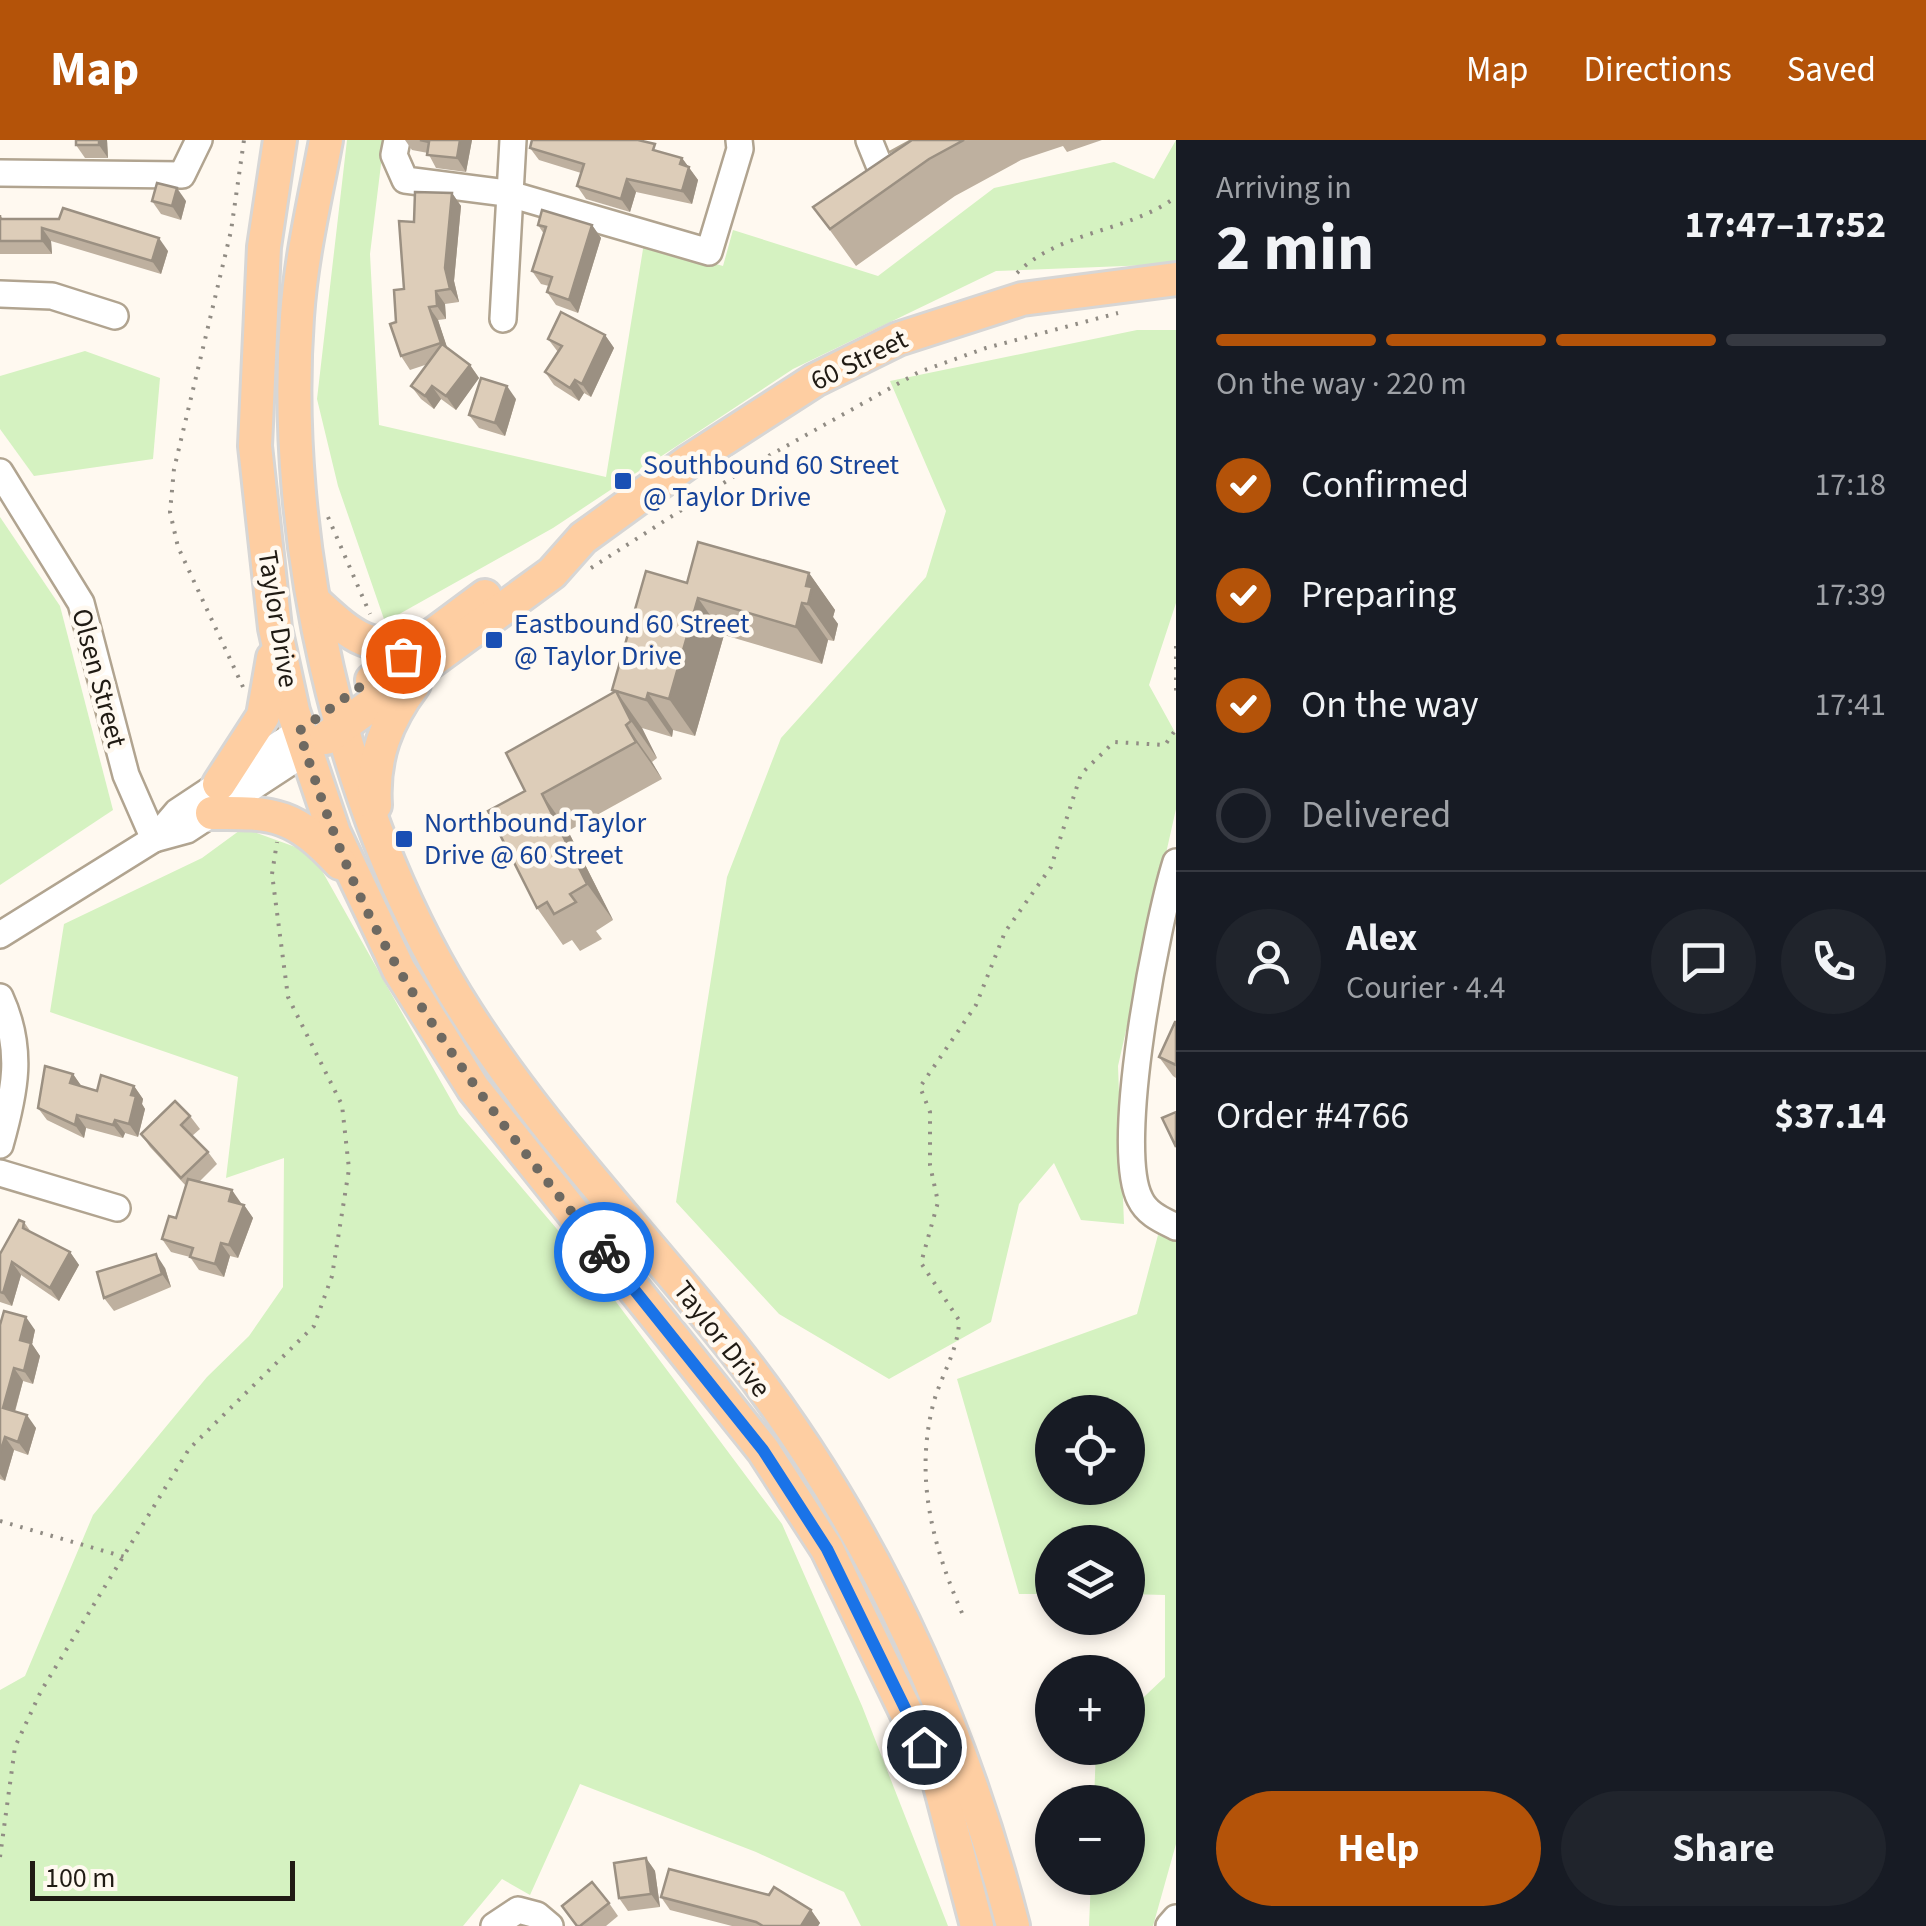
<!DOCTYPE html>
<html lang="en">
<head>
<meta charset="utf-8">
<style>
	body { margin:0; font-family:"Source Sans 3",sans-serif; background:#20242c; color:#f1f3f6; height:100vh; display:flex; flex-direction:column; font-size:38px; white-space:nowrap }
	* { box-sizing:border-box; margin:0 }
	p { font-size:32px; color:#9ea1a6 }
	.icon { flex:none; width:55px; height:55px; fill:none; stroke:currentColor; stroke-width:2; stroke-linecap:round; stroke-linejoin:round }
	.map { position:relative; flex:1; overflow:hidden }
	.side { display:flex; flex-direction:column; background:#171b24; width:750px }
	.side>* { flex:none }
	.buttons { position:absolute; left:1035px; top:1255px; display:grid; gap:20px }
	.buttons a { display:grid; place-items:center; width:110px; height:110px; border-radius:50%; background:#171b24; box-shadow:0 5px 15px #0003; font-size:50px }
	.scale { position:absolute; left:30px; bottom:25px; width:265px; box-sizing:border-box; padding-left:10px; border:5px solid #201b14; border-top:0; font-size:28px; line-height:35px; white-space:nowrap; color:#201b14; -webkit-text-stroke:8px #fff9f0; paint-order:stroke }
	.pin { position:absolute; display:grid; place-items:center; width:85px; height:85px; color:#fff; margin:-42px; border:5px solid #fff; border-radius:50%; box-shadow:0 2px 10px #0007 }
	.courier { position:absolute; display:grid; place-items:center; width:100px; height:100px; margin:-50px; border:8px solid #1a73e8; border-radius:50%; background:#fff; color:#222; box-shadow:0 2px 12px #0007 }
	.headline em { font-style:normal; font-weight:700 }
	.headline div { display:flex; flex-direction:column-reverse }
	.headline { display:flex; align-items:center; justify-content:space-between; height:170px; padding:0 40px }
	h1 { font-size:65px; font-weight:700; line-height:75px }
	.bar { display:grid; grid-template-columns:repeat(4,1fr); gap:15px 10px; align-content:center; height:120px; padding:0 40px }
	.bar i { height:12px; border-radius:8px; background:#363941 }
	.bar .current { background:#b45309 }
	.bar p { grid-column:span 4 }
	.line { display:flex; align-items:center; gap:25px; padding:0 40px; border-top:2px solid #363941 }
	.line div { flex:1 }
	.round { display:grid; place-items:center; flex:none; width:105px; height:105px; border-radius:52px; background:#20242c }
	ol { padding:0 40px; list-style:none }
	li { display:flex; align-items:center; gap:30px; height:110px }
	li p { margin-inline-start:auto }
	li .icon { padding:10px; border-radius:50%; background:#b45309; color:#fff; stroke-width:4 }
	li:last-child { color:#9ea1a6 }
	li i { width:55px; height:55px; border:5px solid #363941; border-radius:50% }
	.action { display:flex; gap:20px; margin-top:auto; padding:20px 40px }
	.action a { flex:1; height:115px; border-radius:60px; background:#b45309; color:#fff; font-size:40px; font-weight:700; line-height:115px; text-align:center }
	.action a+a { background:#20242c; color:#f1f3f6 }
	header { display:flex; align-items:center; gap:60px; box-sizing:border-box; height:140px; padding:0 50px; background:#b45309; color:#fff }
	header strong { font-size:48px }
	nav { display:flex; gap:55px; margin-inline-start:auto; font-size:35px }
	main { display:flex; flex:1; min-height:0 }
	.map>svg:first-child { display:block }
	.green { fill:#d5f2c1; fill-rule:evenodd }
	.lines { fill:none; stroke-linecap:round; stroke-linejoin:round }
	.minor-casing { stroke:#b1a490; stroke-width:30 }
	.major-casing { stroke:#d7d6d5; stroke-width:38 }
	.path { stroke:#918c84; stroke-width:4; stroke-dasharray:2.5 8; stroke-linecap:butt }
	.minor { stroke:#fff; stroke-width:25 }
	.major { stroke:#fecea2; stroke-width:32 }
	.wall { fill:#beb09f }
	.shaded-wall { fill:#9b9082 }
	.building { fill:#ddcdb9; stroke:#9b9082; stroke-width:2.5 }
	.done { stroke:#6e6961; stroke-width:10; stroke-dasharray:0 18 }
	.route { stroke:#1a73e8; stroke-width:12 }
	.transit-dot { fill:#1a4fb4; stroke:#fff9f0; stroke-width:4 }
	.labels { text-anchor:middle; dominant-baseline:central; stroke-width:9; stroke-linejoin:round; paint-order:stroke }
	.street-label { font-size:28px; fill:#201b14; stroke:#fff9f0 }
	.transit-label { font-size:28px; fill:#164399; stroke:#fff9f0; text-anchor:start }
</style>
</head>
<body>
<header>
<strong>Map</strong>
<nav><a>Map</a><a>Directions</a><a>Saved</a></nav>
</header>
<main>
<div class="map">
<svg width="1176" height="1786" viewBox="0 0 1176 1786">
	<rect width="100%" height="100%" fill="#fff9f0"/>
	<g class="green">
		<path d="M347,0H384L370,114L379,285L606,337L644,103L723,126L733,90L878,136L994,48L1114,22L1154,39L1176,0V124L996,131L793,229L553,388L385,482L338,346L317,259Z"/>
		<path d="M1137,190H1176V463L1149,545L1176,594V669L1118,926L1124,1084L1081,1080L1054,1023L1019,1064L991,1182L889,1239L779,1174L676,1062L727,737L781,598L926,437L946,371L890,241Z"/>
		<path d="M85,211L160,238L153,319L34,336L0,289V236Z"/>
		<path d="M0,377L60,466L113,670L0,745Z"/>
		<path d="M243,688L312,713L459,974L596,1135L782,1384L862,1566L948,1786H861L844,1752L756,1712L580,1644L530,1755L502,1739L463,1786H0V1550L25,1536L93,1375L207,1237L249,1196L283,1147L284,1018L226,1038L238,937L50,872L64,784L202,718Z"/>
		<path d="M1158,1095L1176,1101V1704L1153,1786H1089L1091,1738H1128V1662H1094L1096,1608H1128V1572L1165,1537V1455L1128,1454V1402H1052V1454H1019L957,1239L1137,1174ZM1052,1272H1128V1348H1052Z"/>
	</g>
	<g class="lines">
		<defs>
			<g id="minor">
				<path d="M397,0L394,15L405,40L506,53L709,112L740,9L739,0"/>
				<path d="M869,0L882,32L940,0"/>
				<path d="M0,33L182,35L199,0"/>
				<path d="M0,154L52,156L115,176"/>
				<path d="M503,179L513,0"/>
				<path d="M0,332L81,463L126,635L154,699"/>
				<path d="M154,699L177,672L299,591"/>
				<path d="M1176,722C1157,783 1113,1007 1140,1059C1147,1074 1162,1080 1176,1087"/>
				<path d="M0,795L154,699L187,690L306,612"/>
				<path d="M0,857C24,909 15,952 0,1005"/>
				<path d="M0,1033L117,1068"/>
				<path d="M494,1786L518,1770L537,1775L550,1786"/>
				<path d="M1169,1786L1176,1778"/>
			</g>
			<g id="major">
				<path d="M280,0L264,107L255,306L275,488L293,571L334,693L399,830L473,948L763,1310L827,1409L938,1638L977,1786"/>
				<path d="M326,0C315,59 301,117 297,177C281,399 340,666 456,856C534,983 640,1091 733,1208C868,1379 959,1575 1013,1786"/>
				<path d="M316,463C353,497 371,514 424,499"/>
				<path d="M372,540L485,456"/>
				<path d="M326,598L552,433L583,398L688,322L815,240L898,199L1022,159L1176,139"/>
				<path d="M219,644L263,576L273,518"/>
				<path d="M375,665C372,618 386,581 414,544"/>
				<path d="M212,673C276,672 295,675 340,723"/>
			</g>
		</defs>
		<use href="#minor" class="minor-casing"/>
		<use href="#major" class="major-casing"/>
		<g class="path">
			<path d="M1017,133C1061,90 1127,93 1176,57"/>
			<path d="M328,377L370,474"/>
			<path d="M591,428L747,328L919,232L986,208L1118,173"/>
			<path d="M1176,506V557"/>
			<path d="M243,547L178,407L170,372L174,329L231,91L244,0"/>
			<path d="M0,1381L125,1417"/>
			<path d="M962,1473C932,1404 914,1336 934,1261C942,1234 959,1208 959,1180L921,1123L938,1062L930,1025V972L920,947L976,865L1005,792L1051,727L1081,634L1114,602L1165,605L1176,589"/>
			<path d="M0,1717L15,1607L41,1551L189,1309L314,1186L332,1136L349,1029L342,965L288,857L272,734L277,702"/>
		</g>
		<use href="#minor" class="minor"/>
		<use href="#major" class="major"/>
	</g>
	<g class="wall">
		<path d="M107,0L108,18H85L76,5Z"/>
		<path d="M405,0H472L466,32L436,28L428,13L412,10Z"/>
		<path d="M912,0H1102L1067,12L1063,6L1021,20L955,56L856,126L813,67Z"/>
		<path d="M530,8L660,12L682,18L698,40L692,64L636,52L630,72L586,59L577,46L581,33L539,20Z"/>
		<path d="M452,53L461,66L454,141L459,162L445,164L446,179L438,180L447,208L470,225L479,238L456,270L441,259L434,269L421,259L411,246L428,224L410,230L401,216L396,182L404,149L414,82Z"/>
		<path d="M152,61H186L181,80L161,74Z"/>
		<path d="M0,75L3,79L168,111L161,134L51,101L52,114H0Z"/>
		<path d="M538,85H592L601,98L578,173L556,165L547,152L549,146L541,144L532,131L544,94Z"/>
		<path d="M605,195L614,208L591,257L584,253L579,261L554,245L545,232L558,212L548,199Z"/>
		<path d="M516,259L505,296L479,288L469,275Z"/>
		<path d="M809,433L835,470L833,477L838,484L834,501L828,500L822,524L724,495L695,596L673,590L672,597L642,588L657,618L652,622L662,639L568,691L613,780L596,791L602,799L580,811L572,800L563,805L537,768L525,651L613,552L612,550L687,443Z"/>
		<path d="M1176,882V938L1173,936L1159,917Z"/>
		<path d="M73,934L82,947L97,951L134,946L143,959L142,964L145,969L138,997L125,993L123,998L86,988L84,998L47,980L38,968Z"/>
		<path d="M190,976L200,989L192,996L208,1012L217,1024L199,1042L232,1050L240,1064L244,1065L253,1078L238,1118L230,1116L224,1137L199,1130L190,1117L171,1112L162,1099L176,1078L186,1046L150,1007L141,994Z"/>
		<path d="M24,1082L31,1092L70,1112L79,1125L59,1161L21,1135L12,1166L0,1162V1114Z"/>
		<path d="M165,1128L171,1147L114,1171L104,1158Z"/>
		<path d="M0,1185L35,1190L32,1204L40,1216L33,1244L23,1241L15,1272L36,1288L28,1315L14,1310L5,1341L0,1339Z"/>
		<path d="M646,1718L655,1731L660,1767L628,1771L619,1758Z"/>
		<path d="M661,1757L811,1770L820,1783L818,1786H732L670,1770Z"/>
		<path d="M609,1763L618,1776L606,1786H576L562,1766Z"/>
	</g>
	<g class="shaded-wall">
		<path d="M99,0H107L108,18L99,5Z"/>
		<path d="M460,0H472L466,32L457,18Z"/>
		<path d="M682,18L698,40L692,64L682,51L680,24Z"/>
		<path d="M627,39L636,52L630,72L621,59Z"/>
		<path d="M177,48L186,61L181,80L172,66Z"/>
		<path d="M452,53L461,66L454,141L459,162L450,149L445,128Z"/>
		<path d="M592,85L601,98L578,173L569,160Z"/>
		<path d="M42,88L51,101L52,114L42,101Z"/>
		<path d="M159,98L168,111L161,134L152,121Z"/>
		<path d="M436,151L445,164L446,179L437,166Z"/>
		<path d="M429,167L438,180L450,216L441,203Z"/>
		<path d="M605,195L614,208L591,257L582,244Z"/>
		<path d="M470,225L479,238L456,270L446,256Z"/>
		<path d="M575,240L584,253L579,261L570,248Z"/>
		<path d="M432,246L441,259L434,269L425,256Z"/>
		<path d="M507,246L516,259L505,296L495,283Z"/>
		<path d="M809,433L835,470L833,477L838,484L834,501L808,464L806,446Z"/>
		<path d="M698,458L724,495L695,596L669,559Z"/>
		<path d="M802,463L828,500L822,524L796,487Z"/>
		<path d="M616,551L642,588L657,618L631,581Z"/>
		<path d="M648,553L673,590L672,597L646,560Z"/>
		<path d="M626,585L652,622L662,639L636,602Z"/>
		<path d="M542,654L568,691L613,780L587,744Z"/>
		<path d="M73,934L82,947L70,943Z"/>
		<path d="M134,946L143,959L142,964L145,969L138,997L129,984L131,955Z"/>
		<path d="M77,975L86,988L84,998L75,985Z"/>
		<path d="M115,980L125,993L123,998L113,985Z"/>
		<path d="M232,1050L241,1063L238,1074L229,1061Z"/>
		<path d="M244,1065L253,1078L238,1118L229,1105Z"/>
		<path d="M221,1103L230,1116L224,1137L215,1124Z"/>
		<path d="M70,1112L79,1125L59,1161L50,1148Z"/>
		<path d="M156,1114L165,1128L171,1147L162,1134Z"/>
		<path d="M12,1122L21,1135L12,1166L3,1153Z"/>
		<path d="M26,1177L35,1190L32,1204L40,1216L33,1244L24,1231L20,1200Z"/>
		<path d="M14,1228L23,1241L12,1281L3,1268Z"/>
		<path d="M27,1275L36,1288L28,1315L18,1302Z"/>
		<path d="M5,1297L14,1310L5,1341L0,1334V1313Z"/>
		<path d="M646,1718L655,1731L660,1767L651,1754Z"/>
		<path d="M811,1770L820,1783L818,1786H801Z"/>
	</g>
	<g class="building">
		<rect x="76" y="0" width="23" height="5"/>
		<path d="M420,0H460L457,18L427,15L429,2Z"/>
		<path d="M532,0H638L655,4L653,10L682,18L680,24L689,27L682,51L627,39L621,59L577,46L584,24L530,8Z"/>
		<path d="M912,0H964L929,19L830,89L813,67Z"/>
		<path d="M157,43L177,48L172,66L152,61Z"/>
		<path d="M415,52L452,53L445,128L450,149L436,151L437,166L429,167L441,203L401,216L390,184L396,182L394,150L404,149L399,81L414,82Z"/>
		<path d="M63,68L159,98L152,121L42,88V101H0V75V79H59Z"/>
		<path d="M542,70L592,85L569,160L547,152L552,137L532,131L546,87L538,85Z"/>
		<path d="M561,172L605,195L582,244L575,240L570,248L545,232L562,206L548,199Z"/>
		<path d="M442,204L470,225L446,256L432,246L425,256L411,246Z"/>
		<path d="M481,238L507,246L495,283L469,275Z"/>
		<path d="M698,402L809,433L806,446L812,447L808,464L802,463L796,487L698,458L669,559L648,553L646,560L616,551L631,581L626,585L636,602L542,654L587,744L570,754L576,762L554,774L547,762L537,768L488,671L525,651L506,613L616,551L612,550L646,431L687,443Z"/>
		<path d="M1175,882H1176V925L1159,917Z"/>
		<path d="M45,926L73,934L70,943L97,951L101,935L134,946L131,955L136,956L129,984L115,980L113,985L77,975L75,985L38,968Z"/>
		<path d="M175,961L190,976L181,985L208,1012L181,1038L141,994Z"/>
		<path d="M1176,972V1007L1162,978Z"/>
		<path d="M188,1039L232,1050L229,1061L244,1065L229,1105L221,1103L215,1124L190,1117L193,1108L162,1099L169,1076L176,1078Z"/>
		<path d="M19,1080L24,1082L23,1088L70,1112L50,1148L12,1122L3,1153L0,1152V1114Z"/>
		<path d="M156,1114L162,1134L104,1158L97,1132Z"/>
		<path d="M4,1171L26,1177L20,1200L31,1203L24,1231L14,1228L3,1268L27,1275L18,1302L5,1297L0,1313V1185Z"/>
		<path d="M646,1718L651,1754L619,1758L614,1723Z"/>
		<path d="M669,1729L769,1755L774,1747L811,1770L801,1786H763L756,1782L661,1757Z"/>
		<path d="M592,1742L609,1763L580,1786H577L562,1766Z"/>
	</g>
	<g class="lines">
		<path class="done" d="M403,516L299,591C320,656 342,722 373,783C436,903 519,1007 604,1112"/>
		<path class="route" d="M604,1112L763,1310L827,1409L924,1607"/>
	</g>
	<g class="transit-dot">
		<rect x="613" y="331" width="20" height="20" rx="5"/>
		<rect x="484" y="490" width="20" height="20" rx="5"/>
		<rect x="394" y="689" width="20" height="20" rx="5"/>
	</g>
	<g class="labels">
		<g class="street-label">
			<text transform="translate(859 220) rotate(-26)">60 Street</text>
			<text transform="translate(278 479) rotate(81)">Taylor Drive</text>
			<text transform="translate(99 538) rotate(75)">Olsen Street</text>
			<text transform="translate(722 1199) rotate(52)">Taylor Drive</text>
		</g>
		<g class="transit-label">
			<text x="643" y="325">Southbound 60 Street<tspan x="643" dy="32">@ Taylor Drive</tspan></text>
			<text x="514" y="484">Eastbound 60 Street<tspan x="514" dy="32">@ Taylor Drive</tspan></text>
			<text x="424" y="683">Northbound Taylor<tspan x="424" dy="32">Drive @ 60 Street</tspan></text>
		</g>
	</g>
</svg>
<div class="buttons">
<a><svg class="icon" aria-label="locate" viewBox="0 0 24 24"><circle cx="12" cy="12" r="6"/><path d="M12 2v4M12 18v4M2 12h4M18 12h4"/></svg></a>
<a><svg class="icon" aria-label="layers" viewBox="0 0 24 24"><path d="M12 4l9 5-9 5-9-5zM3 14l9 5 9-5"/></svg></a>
<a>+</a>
<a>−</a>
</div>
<div class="scale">100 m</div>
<div class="pin" style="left:403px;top:516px;background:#ea580c"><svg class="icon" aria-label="bag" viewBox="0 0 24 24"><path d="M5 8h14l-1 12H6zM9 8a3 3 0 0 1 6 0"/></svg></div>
<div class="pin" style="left:924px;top:1607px;background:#1f2937"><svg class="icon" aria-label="home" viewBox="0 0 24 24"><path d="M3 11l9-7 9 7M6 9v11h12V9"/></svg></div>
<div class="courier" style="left:604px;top:1112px"><svg class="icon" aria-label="bike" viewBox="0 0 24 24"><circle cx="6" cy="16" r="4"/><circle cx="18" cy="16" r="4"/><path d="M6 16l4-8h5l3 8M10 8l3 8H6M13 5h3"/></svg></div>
</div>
<section class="side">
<div class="headline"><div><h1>2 min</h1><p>Arriving in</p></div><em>17:47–17:52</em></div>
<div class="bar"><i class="current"></i><i class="current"></i><i class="current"></i><i></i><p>On the way · 220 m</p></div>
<ol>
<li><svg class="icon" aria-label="check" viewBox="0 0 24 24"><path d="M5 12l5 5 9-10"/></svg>Confirmed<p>17:18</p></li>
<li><svg class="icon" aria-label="check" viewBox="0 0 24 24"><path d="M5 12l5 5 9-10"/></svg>Preparing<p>17:39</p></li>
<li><svg class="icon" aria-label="check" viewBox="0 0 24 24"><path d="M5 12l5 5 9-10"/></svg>On the way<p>17:41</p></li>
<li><i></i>Delivered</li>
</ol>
<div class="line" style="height:180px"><a class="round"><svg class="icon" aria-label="person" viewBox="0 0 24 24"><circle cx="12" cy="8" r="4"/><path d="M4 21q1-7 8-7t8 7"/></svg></a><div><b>Alex</b><p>Courier · 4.4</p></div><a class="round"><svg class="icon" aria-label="chat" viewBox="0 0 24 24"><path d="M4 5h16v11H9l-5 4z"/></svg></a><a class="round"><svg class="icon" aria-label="phone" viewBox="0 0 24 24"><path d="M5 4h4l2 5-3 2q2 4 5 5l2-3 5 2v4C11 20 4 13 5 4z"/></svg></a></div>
<div class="line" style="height:130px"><div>Order #4766</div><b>$37.14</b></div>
<div class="action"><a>Help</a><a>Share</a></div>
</section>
</main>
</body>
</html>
